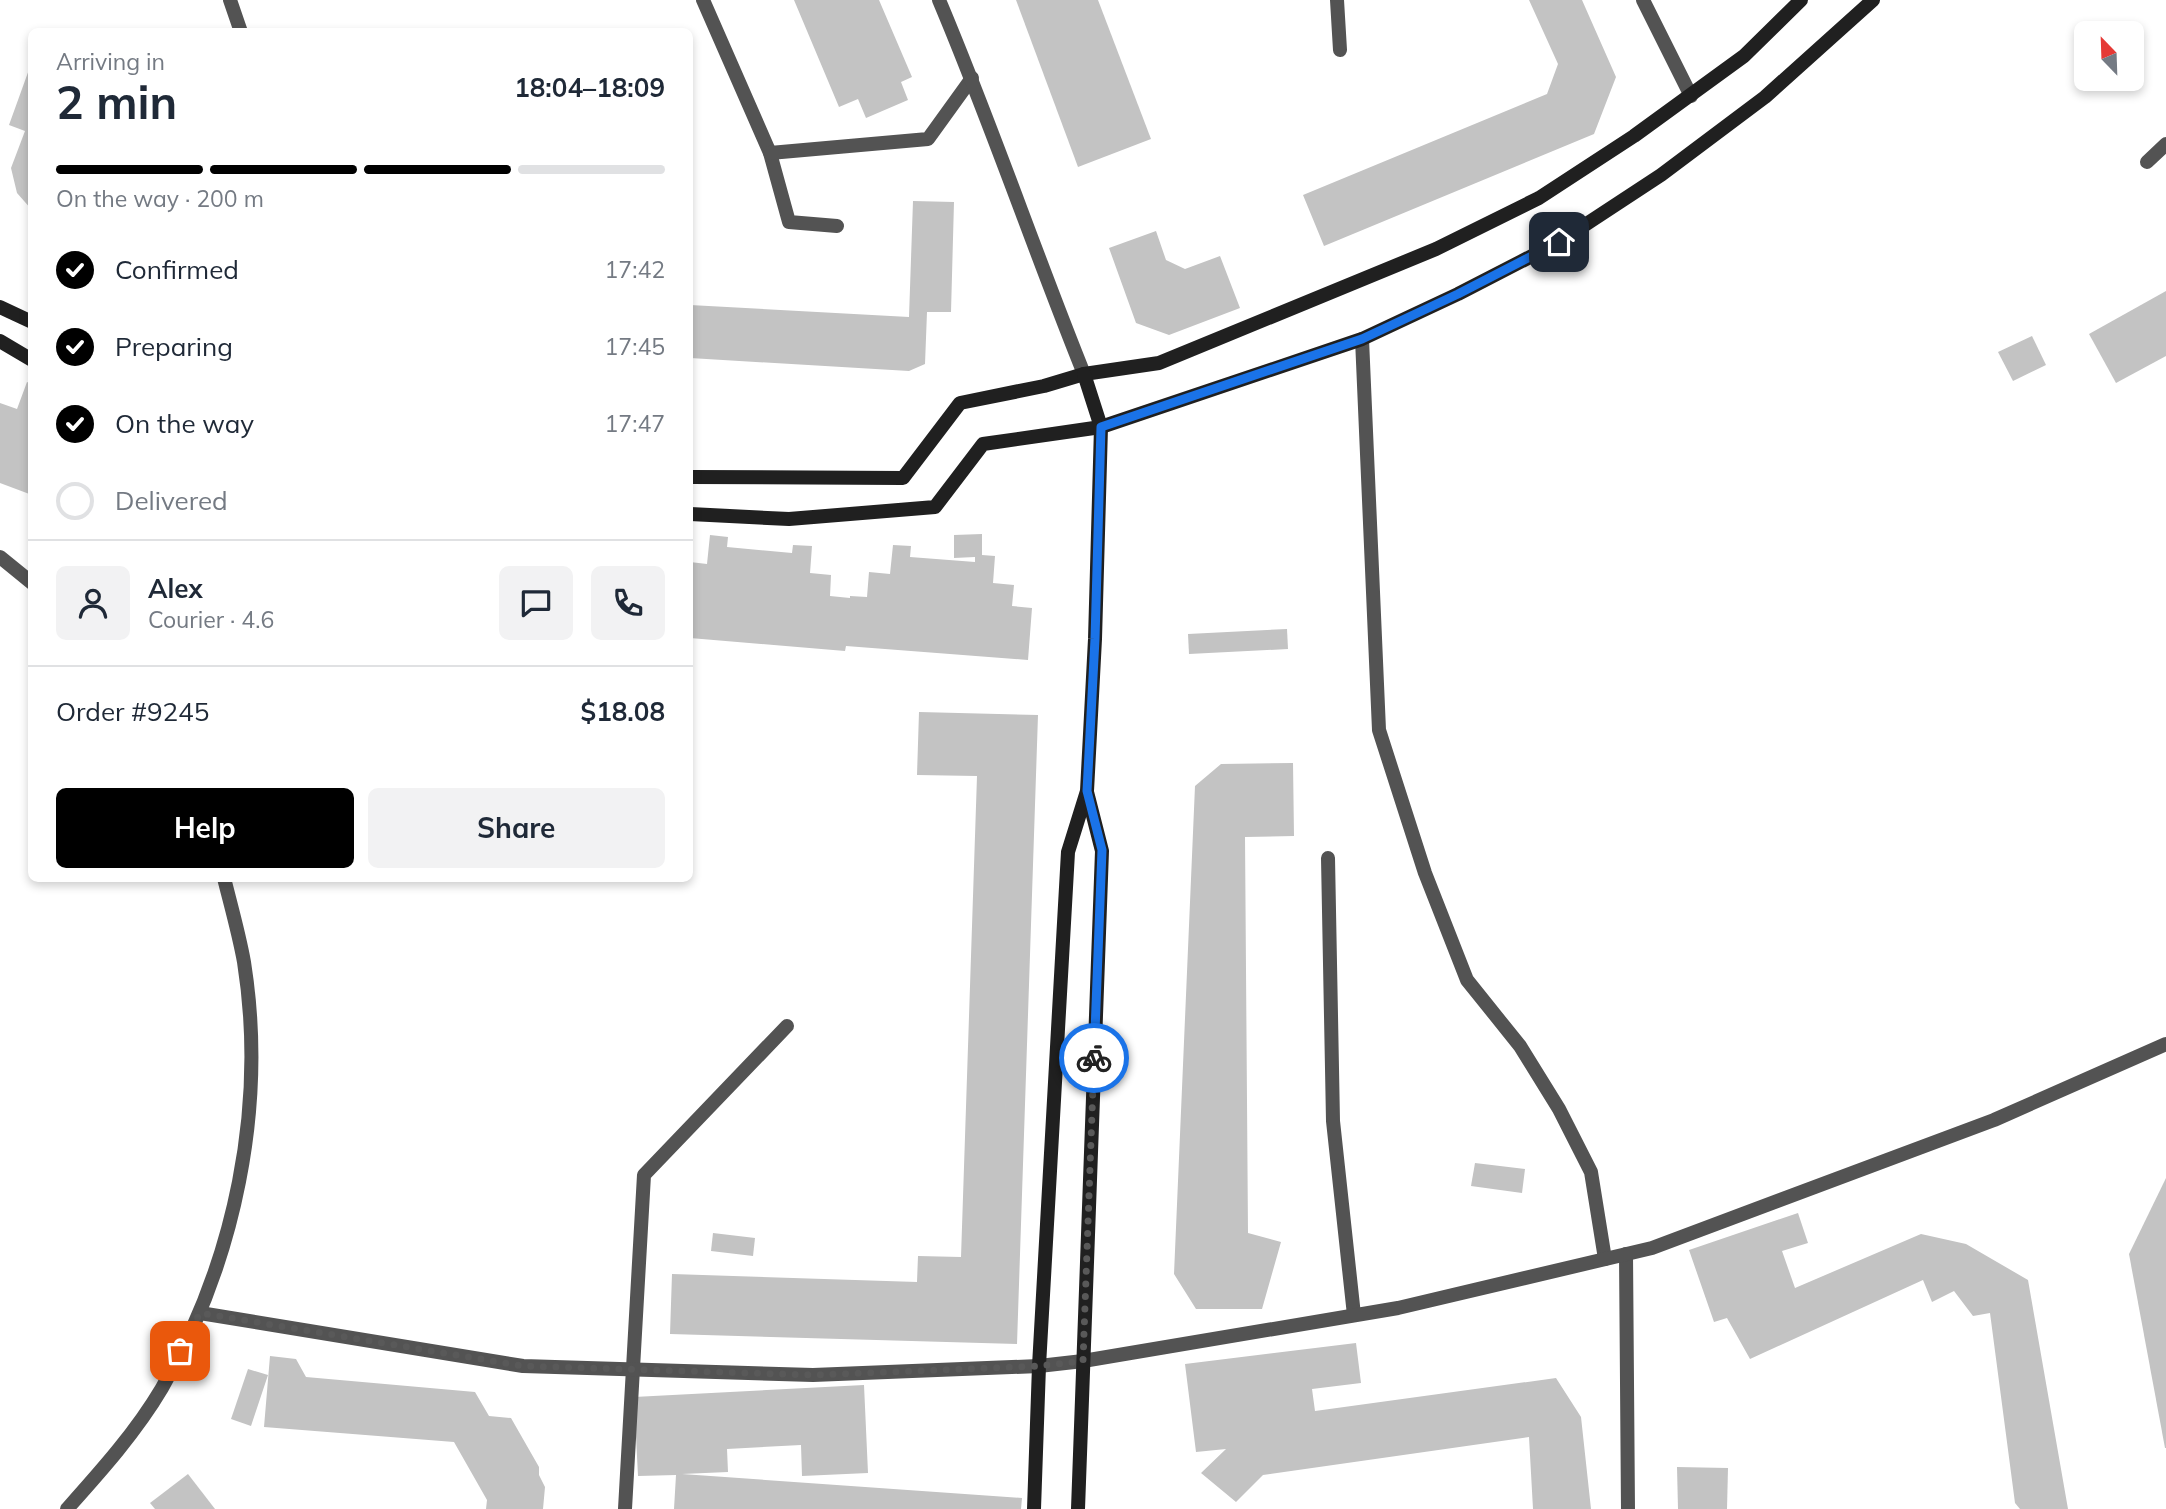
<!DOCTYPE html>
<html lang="en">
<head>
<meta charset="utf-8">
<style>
	body { margin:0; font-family:Mulish,sans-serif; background:#f2f2f3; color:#1f2937; height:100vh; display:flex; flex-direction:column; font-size:26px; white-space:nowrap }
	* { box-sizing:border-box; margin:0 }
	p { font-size:23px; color:#747a83 }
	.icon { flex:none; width:38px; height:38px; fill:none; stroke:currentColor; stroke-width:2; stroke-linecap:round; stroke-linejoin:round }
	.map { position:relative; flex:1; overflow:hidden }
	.sheet { position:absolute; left:28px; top:28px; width:665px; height:854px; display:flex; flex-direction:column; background:#fff; border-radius:10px; box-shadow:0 4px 10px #0003 }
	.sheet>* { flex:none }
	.needle { width:46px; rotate:337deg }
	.controls { position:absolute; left:2074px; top:21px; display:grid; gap:14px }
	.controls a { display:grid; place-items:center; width:70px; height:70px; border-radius:10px; background:#fff; box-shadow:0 4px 10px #0003; font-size:35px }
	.pin { position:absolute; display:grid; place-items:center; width:60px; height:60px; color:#fff; margin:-30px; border-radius:14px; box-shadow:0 4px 10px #0006 }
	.courier { position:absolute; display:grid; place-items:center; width:70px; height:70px; margin:-35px; border:5px solid #1a73e8; border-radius:50%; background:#fff; color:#222; box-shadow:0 2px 9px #0007 }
	.headline em { font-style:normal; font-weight:700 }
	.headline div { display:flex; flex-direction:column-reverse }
	.headline { display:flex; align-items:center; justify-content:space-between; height:119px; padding:0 28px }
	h1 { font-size:46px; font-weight:700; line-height:52px }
	.bar { display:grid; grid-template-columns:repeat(4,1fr); gap:10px 7px; align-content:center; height:84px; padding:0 28px }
	.bar i { height:9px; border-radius:5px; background:#e0e1e3 }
	.bar .current { background:#000 }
	.bar p { grid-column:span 4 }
	.line { display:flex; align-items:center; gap:18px; padding:0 28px; border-top:2px solid #e0e1e3 }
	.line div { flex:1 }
	.round { display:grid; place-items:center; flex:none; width:74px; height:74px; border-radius:10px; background:#f2f2f3 }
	ol { padding:0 28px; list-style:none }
	li { display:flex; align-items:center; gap:21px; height:77px }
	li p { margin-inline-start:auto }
	li .icon { padding:7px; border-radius:50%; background:#000; color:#fff; stroke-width:4 }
	li:last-child { color:#747a83 }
	li i { width:38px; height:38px; border:4px solid #e0e1e3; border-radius:50% }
	.cta { display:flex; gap:14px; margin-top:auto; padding:14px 28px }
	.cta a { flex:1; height:80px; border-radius:10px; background:#000; color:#fff; font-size:28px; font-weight:700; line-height:80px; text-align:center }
	.cta a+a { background:#f2f2f3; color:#1f2937 }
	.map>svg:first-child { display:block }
	.building { fill:#c3c3c3 }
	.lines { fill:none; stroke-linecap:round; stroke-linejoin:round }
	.lane { stroke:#535353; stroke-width:14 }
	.street { stroke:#535353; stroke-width:14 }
	.secondary { stroke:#202020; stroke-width:14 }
	.done { stroke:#595959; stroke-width:7; stroke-dasharray:0 12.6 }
	.route { stroke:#1a73e8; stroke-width:9 }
</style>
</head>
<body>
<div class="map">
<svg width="2166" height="1509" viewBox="0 0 2166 1509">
	<rect width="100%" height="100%" fill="#fff"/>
	<g class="building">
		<path d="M794,0H879L912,77L901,82L908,100L866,118L858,99L839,107Z"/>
		<path d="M1016,0H1098L1151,139L1078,167Z"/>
		<path d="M1529,0H1582L1616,77L1594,134L1324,246L1303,195L1547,94L1558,64Z"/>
		<path d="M31,64H32V210L17,193L11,168L25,131L9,125Z"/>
		<path d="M913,201L954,202L951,312H927L925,364L909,371L690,358V305L909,317Z"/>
		<path d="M1156,231L1166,260L1185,269L1220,256L1240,308L1169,335L1136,323L1109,248Z"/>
		<path d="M2166,291V356L2116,383L2089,334Z"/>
		<path d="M2032,336L2046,365L2013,381L1998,352Z"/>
		<path d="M27,382L32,384V495L0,483V403L17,409Z"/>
		<path d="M982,534V555L995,556L993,583L1014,585L1012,606L1032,608L1028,660L846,646L845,651L690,638V562L707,564L710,535L728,537L727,547L792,553L793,545L812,546L810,573L831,575L830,596L850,598V596L867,597L869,572L890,574L893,545L911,546L910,557L975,562V557L954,558V535Z"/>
		<path d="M1287,629L1288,649L1189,654L1188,634Z"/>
		<path d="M919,712L1038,715L1017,1344L670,1334L672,1274L917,1282L918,1256L961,1257L977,776L917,775Z"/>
		<path d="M1293,763L1294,836L1245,837L1248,1233L1281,1242L1262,1309H1196L1174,1274L1195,786L1221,764Z"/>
		<path d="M1475,1163L1525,1169L1522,1193L1471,1186Z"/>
		<path d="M2166,1178V1448H2165L2129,1254Z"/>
		<path d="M1798,1213L1808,1243L1782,1251L1795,1288L1921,1234L1966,1244L2028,1280L2068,1509H2020L2015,1503L1990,1313L1973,1316L1954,1291L1932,1302L1923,1280L1750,1359L1727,1318L1714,1322L1689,1250Z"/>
		<path d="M713,1233L755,1238L753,1256L711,1251Z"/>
		<path d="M1356,1343L1361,1383L1312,1389L1315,1411L1556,1378L1581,1417L1591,1509H1533L1529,1437L1263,1475L1236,1502L1201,1473L1226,1449L1196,1452L1185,1364Z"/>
		<path d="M270,1356L296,1359L306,1377L475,1392L489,1416L511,1418L539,1467V1475L545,1487L543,1509H486L487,1500L454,1442L264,1427Z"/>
		<path d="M248,1369L268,1375L251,1426L231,1419Z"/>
		<path d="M864,1385L868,1473L802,1476L801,1445L727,1449L728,1472L682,1474L1022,1498L1021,1509H674L676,1475L638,1476L634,1397Z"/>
		<path d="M1677,1467L1728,1468L1727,1509H1678Z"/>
		<path d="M188,1474L215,1509H155L150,1503Z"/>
	</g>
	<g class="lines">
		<g class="lane">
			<path d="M230,0L241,32"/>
			<path d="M703,0L770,153L789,222L837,226"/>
			<path d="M770,153L928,139L972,78"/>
			<path d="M2147,162L2166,144"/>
			<path d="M625,1509L644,1175L787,1026"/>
		</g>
		<g class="street">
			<path d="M939,0C991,123 1034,250 1084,374"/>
			<path d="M1337,0L1340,50"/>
			<path d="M1643,0L1691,96"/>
			<path d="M1362,339L1379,730L1425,873L1467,980L1520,1046L1559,1109L1591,1172L1605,1259"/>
			<path d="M0,557L32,583"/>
			<path d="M1328,858L1333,1121L1354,1315"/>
			<path d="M1626,1254L1628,1509"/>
			<path d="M200,1313L523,1366L813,1375L1039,1366L1083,1361L1398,1308L1652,1248L1994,1120L2166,1044"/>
			<path d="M67,1509C101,1471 136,1432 162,1388C235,1261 267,1107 244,962C239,934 231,906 224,878"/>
		</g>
		<g class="secondary">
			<path d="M0,307L32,322"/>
			<path d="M0,341L32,360"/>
			<path d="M690,477L903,478L960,403L1044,386L1084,374L1159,363L1436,249L1539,198L1634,136L1744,56L1801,0"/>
			<path d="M690,514L789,519L935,507L983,444L1101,427L1362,339L1458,294L1559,242L1661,175L1765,97L1873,0"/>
			<path d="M1034,1509L1039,1366L1068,852L1087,791L1095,639L1101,427L1084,374"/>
			<path d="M1078,1509L1102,851L1087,792"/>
		</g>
	</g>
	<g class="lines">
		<path class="done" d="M180,1351L200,1313L523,1366L813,1375L1039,1366L1083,1361L1094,1058"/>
		<path class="route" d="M1094,1058L1102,850L1087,791L1095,639L1101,427L1362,339L1458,294L1559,242"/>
	</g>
</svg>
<div class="controls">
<a><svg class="needle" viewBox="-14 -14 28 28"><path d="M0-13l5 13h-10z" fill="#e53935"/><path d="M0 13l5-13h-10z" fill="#747a83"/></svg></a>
</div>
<div class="pin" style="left:180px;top:1351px;background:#ea580c"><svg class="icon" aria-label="bag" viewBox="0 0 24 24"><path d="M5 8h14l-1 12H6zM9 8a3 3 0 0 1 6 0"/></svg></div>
<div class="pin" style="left:1559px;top:242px;background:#1f2937"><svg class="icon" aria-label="home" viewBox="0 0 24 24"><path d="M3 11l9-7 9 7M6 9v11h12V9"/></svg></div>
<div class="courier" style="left:1094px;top:1058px"><svg class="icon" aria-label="bike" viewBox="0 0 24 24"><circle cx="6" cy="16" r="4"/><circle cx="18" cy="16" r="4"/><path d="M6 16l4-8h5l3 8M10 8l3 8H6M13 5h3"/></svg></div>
<section class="sheet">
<div class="headline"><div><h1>2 min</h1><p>Arriving in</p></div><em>18:04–18:09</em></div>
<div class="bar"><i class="current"></i><i class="current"></i><i class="current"></i><i></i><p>On the way · 200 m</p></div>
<ol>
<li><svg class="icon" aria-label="check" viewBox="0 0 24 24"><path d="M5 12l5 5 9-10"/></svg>Confirmed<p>17:42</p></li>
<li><svg class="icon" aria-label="check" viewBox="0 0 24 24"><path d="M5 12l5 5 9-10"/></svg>Preparing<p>17:45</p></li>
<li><svg class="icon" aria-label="check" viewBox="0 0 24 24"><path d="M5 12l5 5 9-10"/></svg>On the way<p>17:47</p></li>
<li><i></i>Delivered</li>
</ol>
<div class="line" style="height:126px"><a class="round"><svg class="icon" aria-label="person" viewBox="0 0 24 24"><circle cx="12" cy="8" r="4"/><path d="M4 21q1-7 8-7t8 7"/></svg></a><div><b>Alex</b><p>Courier · 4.6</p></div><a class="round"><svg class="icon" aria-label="chat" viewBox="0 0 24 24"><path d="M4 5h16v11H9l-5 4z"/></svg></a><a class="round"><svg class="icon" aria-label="phone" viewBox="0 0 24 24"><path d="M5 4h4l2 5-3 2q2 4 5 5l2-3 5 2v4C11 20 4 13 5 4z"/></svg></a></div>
<div class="line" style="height:91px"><div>Order #9245</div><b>$18.08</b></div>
<div class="cta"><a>Help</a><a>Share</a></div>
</section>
</div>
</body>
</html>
